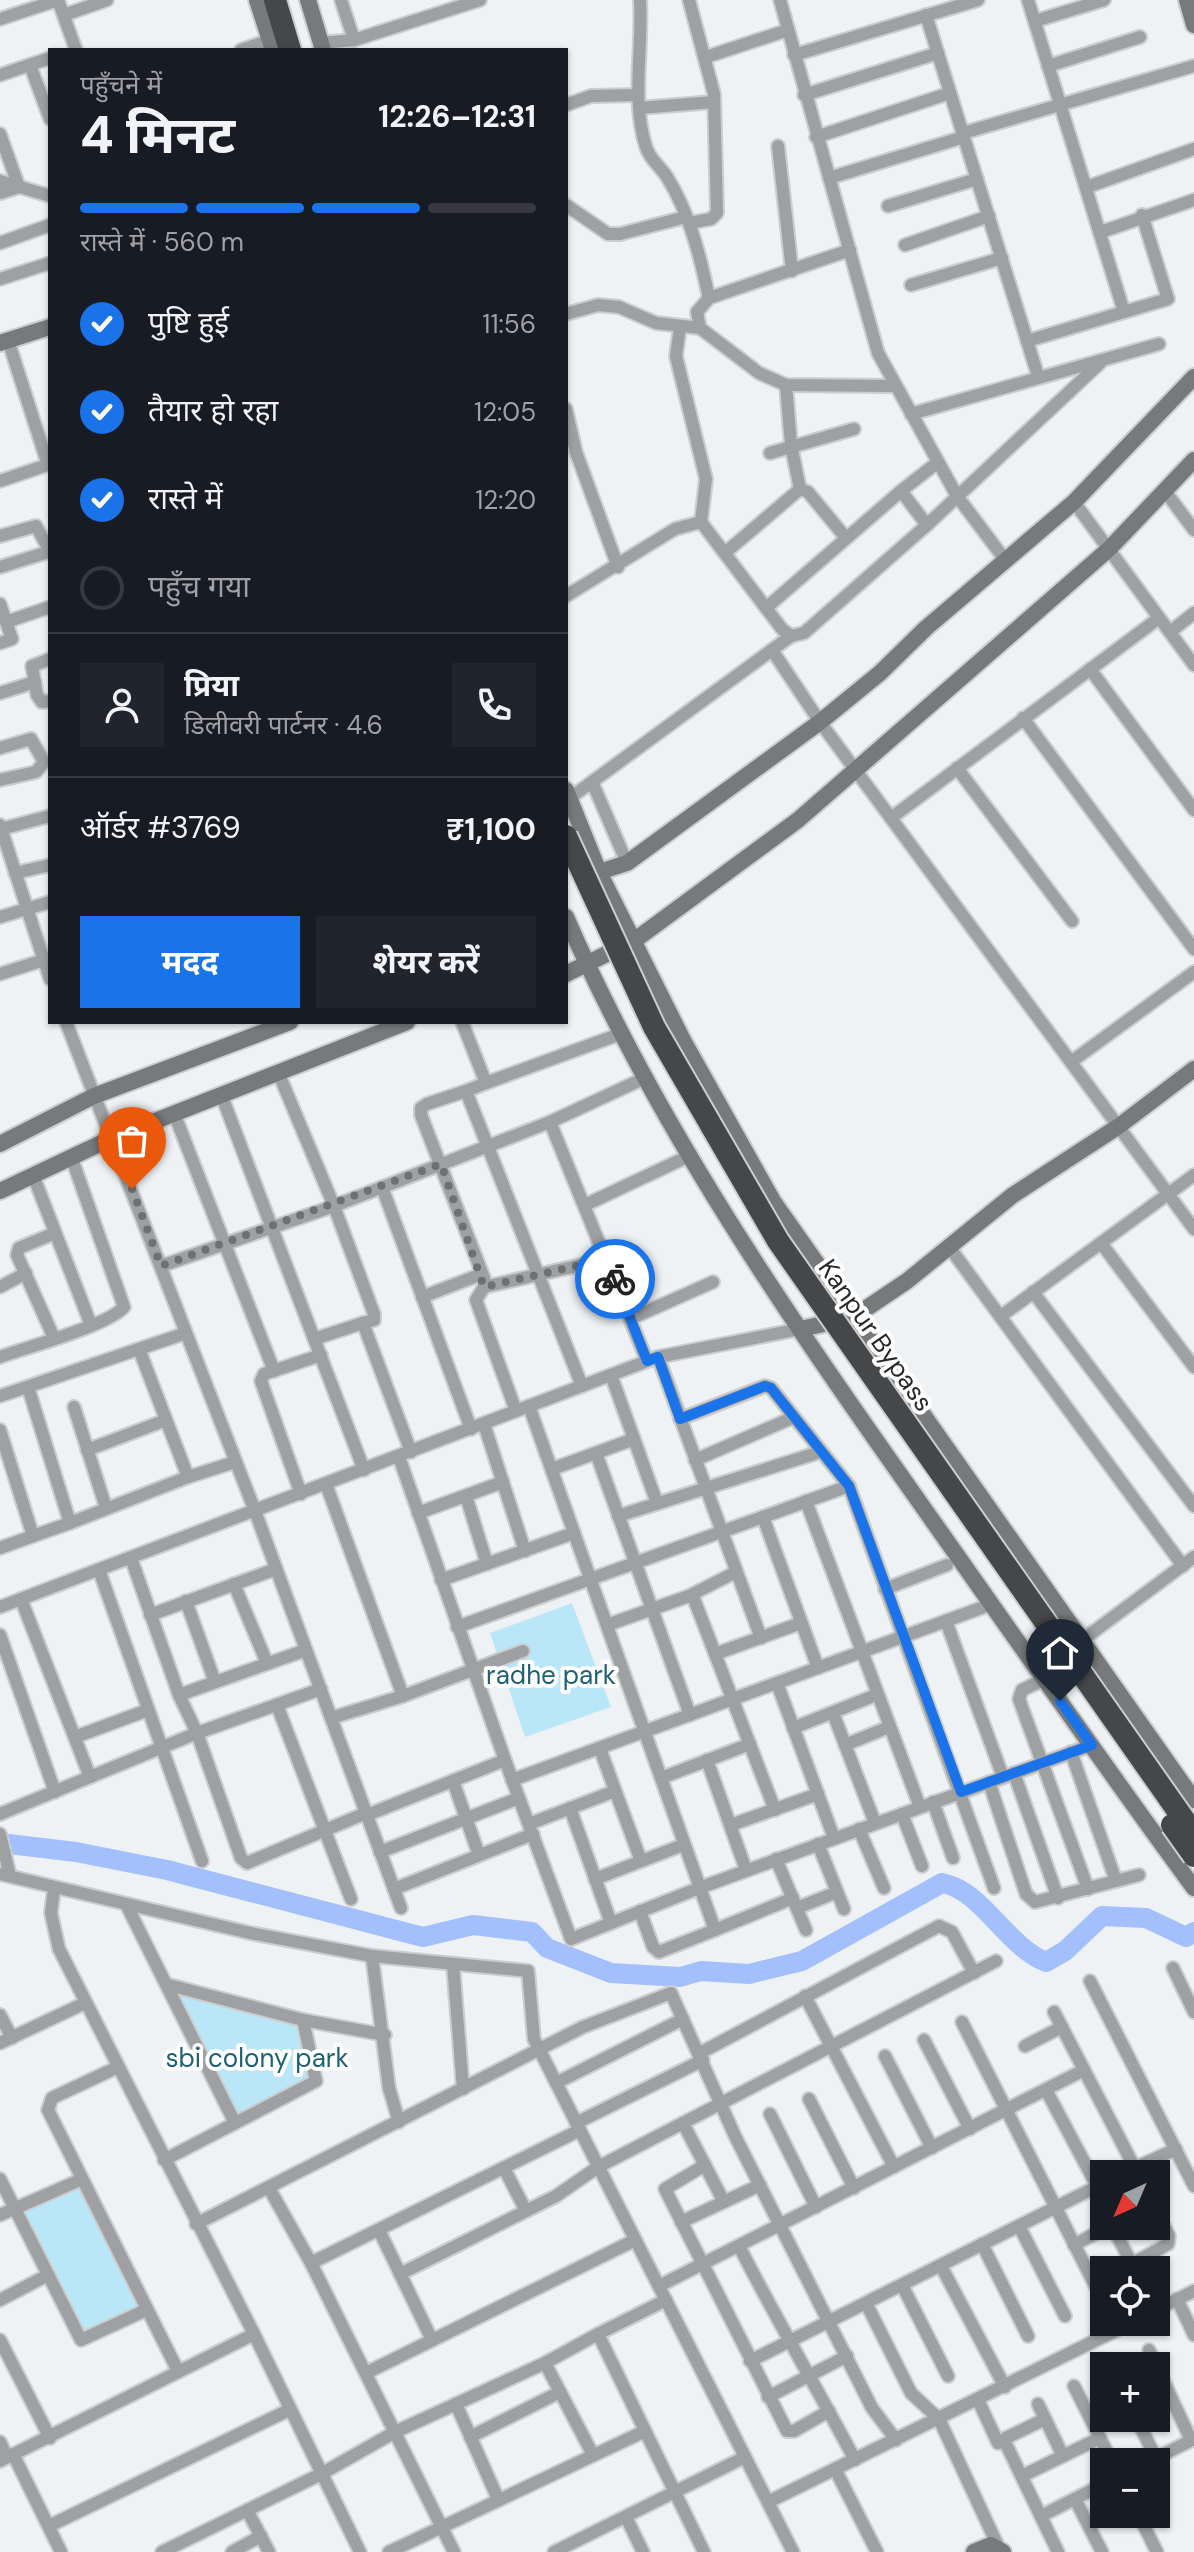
<!DOCTYPE html>
<html lang="hi">
<head>
<meta charset="utf-8">
<style>
	body { margin:0; font-family:"DM Sans","Noto Sans Devanagari",sans-serif; background:#20242c; color:#f1f3f6; height:100vh; display:flex; flex-direction:column; font-size:30px; white-space:nowrap }
	* { box-sizing:border-box; margin:0 }
	p { font-size:26px; color:#9ea1a6 }
	.icon { flex:none; width:44px; height:44px; fill:none; stroke:currentColor; stroke-width:2; stroke-linecap:round; stroke-linejoin:round }
	.map { position:relative; flex:1; overflow:hidden }
	.sheet { position:absolute; left:48px; top:48px; width:520px; height:976px; display:flex; flex-direction:column; background:#171b24; border-radius:0px; box-shadow:0 2px 6px #0004 }
	.sheet>* { flex:none }
	.needle { width:52px; rotate:224deg }
	.buttons { position:absolute; left:1090px; top:2160px; display:grid; gap:16px }
	.buttons a { display:grid; place-items:center; width:80px; height:80px; border-radius:0px; background:#171b24; box-shadow:0 2px 6px #0004; font-size:40px }
	.pin { position:absolute; display:grid; place-items:center; width:68px; height:68px; color:#fff; margin:-82px -34px; border-radius:50% 50% 50% 0; rotate:-45deg; box-shadow:0 0 8px #0007 }
	.pin .icon { rotate:45deg }
	.courier { position:absolute; display:grid; place-items:center; width:80px; height:80px; margin:-40px; border:6px solid #1a73e8; border-radius:50%; background:#fff; color:#222; box-shadow:0 2px 10px #0007 }
	.summary em { font-style:normal; font-weight:700 }
	.summary div { display:flex; flex-direction:column-reverse }
	.summary { display:flex; align-items:center; justify-content:space-between; height:136px; padding:0 32px }
	h1 { font-size:52px; font-weight:700; line-height:60px }
	.bar { display:grid; grid-template-columns:repeat(4,1fr); gap:12px 8px; align-content:center; height:96px; padding:0 32px }
	.bar i { height:10px; border-radius:6px; background:#363941 }
	.bar .on { background:#1a73e8 }
	.bar p { grid-column:span 4 }
	.line { display:flex; align-items:center; gap:20px; padding:0 32px; border-top:2px solid #363941 }
	.line div { flex:1 }
	.round { display:grid; place-items:center; flex:none; width:84px; height:84px; border-radius:0px; background:#20242c }
	ol { padding:0 32px; list-style:none }
	li { display:flex; align-items:center; gap:24px; height:88px }
	li p { margin-inline-start:auto }
	li .icon { padding:8px; border-radius:50%; background:#1a73e8; color:#fff; stroke-width:4 }
	li:last-child { color:#9ea1a6 }
	li i { width:44px; height:44px; border:4px solid #363941; border-radius:50% }
	.primary-button { display:flex; gap:16px; margin-top:auto; padding:16px 32px }
	.primary-button a { flex:1; height:92px; border-radius:0px; background:#1a73e8; color:#fff; font-size:32px; font-weight:700; line-height:92px; text-align:center }
	.primary-button a+a { background:#20242c; color:#f1f3f6 }
	.map>svg:first-child { display:block }
	.green { fill:#b9e7f7 }
	.lines { fill:none; stroke-linecap:round; stroke-linejoin:round }
	.river { stroke:#a3c0fc; stroke-width:20 }
	.street-casing { stroke:#cbced0; stroke-width:16 }
	.secondary-casing { stroke:#cbced0; stroke-width:20 }
	.highway-casing { stroke:#cbced0; stroke-width:26 }
	.street { stroke:#9fa0a1; stroke-width:12 }
	.secondary { stroke:#78797b; stroke-width:16 }
	.highway { stroke:#454749; stroke-width:22 }
	.highway-bridge-casing { stroke:#cbced0; stroke-width:26; stroke-linecap:butt }
	.highway-bridge { stroke:#454749; stroke-width:22 }
	.done { stroke:#6e7071; stroke-width:8; stroke-dasharray:0 14.4 }
	.route { stroke:#1a73e8; stroke-width:10 }
	.labels { text-anchor:middle; dominant-baseline:central; stroke-width:8; stroke-linejoin:round; paint-order:stroke }
	.street-label { font-size:26px; fill:#282a2a; stroke:#fff }
	.park-label { font-size:26px; fill:#1d6175; stroke:#fff }
</style>
</head>
<body>
<div class="map">
<svg width="1194" height="2552" viewBox="0 0 1194 2552">
	<rect width="100%" height="100%" fill="#eff2f4"/>
	<g class="green">
		<path d="M572,1603L611,1707L525,1737L490,1633Z"/>
		<path d="M170,1990L305,2018L318,2080L235,2123Z"/>
		<path d="M81,2180L146,2310L82,2340L14,2209Z"/>
	</g>
	<g class="lines">
		<path class="river" d="M0,1843L76,1852L167,1870L423,1937L473,1925L532,1932L547,1948L611,1973L680,1977L701,1971L749,1974L802,1961L942,1883C982,1890 1006,1946 1046,1962L1065,1951L1102,1916L1146,1918L1186,1937L1194,1932"/>
		<defs>
			<g id="street">
				<path d="M58,0L76,50"/>
				<path d="M341,0L354,40"/>
				<path d="M640,0C643,49 631,100 646,147C650,160 660,166 667,177C690,214 700,256 709,298"/>
				<path d="M780,0L878,353L957,496L1006,561"/>
				<path d="M1028,0L1124,312L1168,299L1142,215"/>
				<path d="M64,15L107,0"/>
				<path d="M926,15L1038,376"/>
				<path d="M0,19L58,0"/>
				<path d="M1035,21L1104,0"/>
				<path d="M321,43L354,40L480,0"/>
				<path d="M241,50L270,40"/>
				<path d="M794,55L978,0"/>
				<path d="M706,57L788,30"/>
				<path d="M30,65L50,119"/>
				<path d="M1048,66L1140,37"/>
				<path d="M0,75L50,58"/>
				<path d="M804,95L938,53"/>
				<path d="M566,105L591,96L637,95"/>
				<path d="M639,108L714,102"/>
				<path d="M963,133L1194,66"/>
				<path d="M0,134L19,187L0,193"/>
				<path d="M816,137L950,93"/>
				<path d="M778,146L792,271"/>
				<path d="M829,178L964,137"/>
				<path d="M0,181L50,196"/>
				<path d="M1087,187L1194,149"/>
				<path d="M566,205L608,234H620L686,217"/>
				<path d="M888,206L977,179"/>
				<path d="M689,223L711,219L717,213L714,94L689,0"/>
				<path d="M1101,232L1194,200"/>
				<path d="M0,243L50,225"/>
				<path d="M905,245L989,216"/>
				<path d="M0,279L50,263"/>
				<path d="M911,285L1002,258"/>
				<path d="M566,314L598,305L619,307L656,323L700,328L759,373L786,385L893,386"/>
				<path d="M680,327L676,356L706,479L701,522"/>
				<path d="M700,328L697,312L709,298L850,250"/>
				<path d="M8,340L48,465"/>
				<path d="M1027,341L1124,312"/>
				<path d="M786,385L791,445L800,489"/>
				<path d="M566,409L576,452L618,567"/>
				<path d="M911,414L1159,344"/>
				<path d="M770,453L854,429"/>
				<path d="M0,481L50,464"/>
				<path d="M901,491L938,462"/>
				<path d="M1165,491L1194,530"/>
				<path d="M1074,502L1194,665"/>
				<path d="M0,536L36,526L48,548L45,553L0,567"/>
				<path d="M726,552L800,489L808,492L846,538"/>
				<path d="M566,596L675,529L701,522L782,629L791,636L804,633L927,525L1100,363"/>
				<path d="M0,604L12,639L0,643"/>
				<path d="M766,608L901,491L927,525"/>
				<path d="M6,622L50,607"/>
				<path d="M1170,632L1194,613"/>
				<path d="M772,650L820,722L1194,1229"/>
				<path d="M50,659L32,666L37,695L42,702L50,701"/>
				<path d="M1090,669L1194,810"/>
				<path d="M0,693L35,682"/>
				<path d="M1023,718L1194,949"/>
				<path d="M0,748L31,739L44,762L36,772L0,780"/>
				<path d="M957,768L1072,921"/>
				<path d="M593,784L627,863"/>
				<path d="M570,798L791,636"/>
				<path d="M891,818L1159,618"/>
				<path d="M0,825L50,979"/>
				<path d="M1,829L50,816"/>
				<path d="M15,873L50,865"/>
				<path d="M0,917L50,902"/>
				<path d="M0,974L47,959"/>
				<path d="M66,1022L255,1511L401,1908"/>
				<path d="M462,1022L486,1083L466,1091L582,1386"/>
				<path d="M1071,1062L1194,972"/>
				<path d="M278,1072L334,1206L550,1122L647,1077"/>
				<path d="M486,1083L623,1033"/>
				<path d="M466,1091L427,1104L421,1108V1115L484,1278V1287L476,1300L516,1411"/>
				<path d="M221,1094L364,1470"/>
				<path d="M174,1113L274,1371"/>
				<path d="M550,1122L647,1361"/>
				<path d="M33,1175L91,1325"/>
				<path d="M382,1187L471,1429"/>
				<path d="M585,1205L691,1155"/>
				<path d="M1101,1243L1194,1367"/>
				<path d="M950,1248L1183,1566"/>
				<path d="M161,1266L334,1206L374,1314V1320L363,1323L411,1452"/>
				<path d="M0,1287L26,1273"/>
				<path d="M484,1287L607,1259"/>
				<path d="M1033,1292L1194,1506"/>
				<path d="M422,1297L482,1274"/>
				<path d="M1001,1316L1194,1175"/>
				<path d="M630,1319L713,1282"/>
				<path d="M54,1338L17,1255L19,1248L55,1233"/>
				<path d="M314,1339L363,1323"/>
				<path d="M0,1357C27,1347 107,1326 124,1307L71,1156"/>
				<path d="M658,1357L761,1638"/>
				<path d="M611,1375L657,1503"/>
				<path d="M28,1387L70,1523L33,1536"/>
				<path d="M0,1396L186,1333"/>
				<path d="M529,1406L715,1930L793,1898"/>
				<path d="M74,1407L106,1508"/>
				<path d="M680,1419L765,1386L771,1388L849,1486"/>
				<path d="M484,1424L525,1551"/>
				<path d="M0,1430L33,1536L0,1548"/>
				<path d="M87,1450L166,1420"/>
				<path d="M596,1453L690,1715"/>
				<path d="M695,1460L792,1418"/>
				<path d="M552,1469L634,1439"/>
				<path d="M188,1477L235,1462"/>
				<path d="M326,1484L403,1696L523,1651"/>
				<path d="M301,1494L261,1381L264,1374L321,1355"/>
				<path d="M466,1496L487,1564"/>
				<path d="M806,1501L920,1807"/>
				<path d="M418,1513L503,1482"/>
				<path d="M618,1516L820,1452"/>
				<path d="M763,1517L818,1668"/>
				<path d="M70,1523L188,1477L139,1349"/>
				<path d="M131,1558L179,1695L197,1733L321,1689"/>
				<path d="M99,1570L202,1861"/>
				<path d="M441,1580L574,1533"/>
				<path d="M234,1584L267,1663"/>
				<path d="M885,1589L947,1565"/>
				<path d="M689,1596L694,1599L775,1810"/>
				<path d="M21,1599L90,1777"/>
				<path d="M186,1601L215,1682"/>
				<path d="M0,1607L658,1357L800,1329"/>
				<path d="M150,1615L276,1569"/>
				<path d="M946,1621L1003,1777"/>
				<path d="M607,1625L689,1596L736,1572"/>
				<path d="M457,1627L849,1486L994,1888"/>
				<path d="M0,1635L55,1792"/>
				<path d="M1081,1641L1194,1557"/>
				<path d="M715,1654L801,1623"/>
				<path d="M1045,1679L1022,1690L1019,1699L1088,1889"/>
				<path d="M777,1683L834,1838"/>
				<path d="M179,1695L306,1650"/>
				<path d="M277,1705L351,1899"/>
				<path d="M833,1713L875,1823"/>
				<path d="M331,1718L403,1696"/>
				<path d="M793,1728L876,1695"/>
				<path d="M75,1737L148,1710"/>
				<path d="M845,1745L889,1727"/>
				<path d="M600,1749L641,1861"/>
				<path d="M1071,1752L1116,1881"/>
				<path d="M505,1760L571,1939L699,1888L1092,1745"/>
				<path d="M707,1760L746,1870"/>
				<path d="M1014,1773L1058,1898"/>
				<path d="M661,1778L750,1744"/>
				<path d="M512,1780L992,1604"/>
				<path d="M453,1781L479,1855"/>
				<path d="M989,1782L1026,1894L1035,1902L1139,1875"/>
				<path d="M933,1802L953,1858"/>
				<path d="M570,1808L611,1923"/>
				<path d="M0,1814L197,1733L241,1858L247,1863L366,1813"/>
				<path d="M902,1814L922,1866"/>
				<path d="M367,1815L505,1760L399,1457"/>
				<path d="M529,1824L615,1791"/>
				<path d="M731,1825L818,1794"/>
				<path d="M859,1829L884,1888"/>
				<path d="M0,1834L10,1876"/>
				<path d="M818,1844L844,1909"/>
				<path d="M380,1852L519,1798"/>
				<path d="M776,1859L806,1930"/>
				<path d="M0,1874L250,1933L372,1956L528,1971L534,2039L793,2552"/>
				<path d="M595,1879L683,1845"/>
				<path d="M54,1889L51,1913L59,1949L254,2334L360,2552"/>
				<path d="M394,1889L533,1834"/>
				<path d="M127,1906L235,2123"/>
				<path d="M797,1908L837,1892"/>
				<path d="M640,1911L653,1947L659,1952L715,1930"/>
				<path d="M372,1956L389,2088L399,2122"/>
				<path d="M453,1964L463,2089"/>
				<path d="M1173,1968L1194,2012"/>
				<path d="M1090,1981L1194,2186"/>
				<path d="M805,1996L894,2167"/>
				<path d="M1054,2012L1138,2174"/>
				<path d="M0,2015L12,2038"/>
				<path d="M303,2020L385,2035"/>
				<path d="M962,2022L1104,2303"/>
				<path d="M924,2040L970,2129"/>
				<path d="M0,2043L85,2003"/>
				<path d="M1025,2046L1062,2027"/>
				<path d="M700,2053L939,1926L952,1932L974,1973"/>
				<path d="M885,2056L932,2148"/>
				<path d="M118,2067L52,2098L48,2110L178,2371"/>
				<path d="M556,2083L683,2019"/>
				<path d="M1046,2090L1097,2186"/>
				<path d="M809,2099L854,2188"/>
				<path d="M770,2114L816,2207"/>
				<path d="M576,2123L703,2060"/>
				<path d="M683,2123L724,2202"/>
				<path d="M164,2160L316,2081L303,2020L169,1985"/>
				<path d="M705,2165L665,2189L787,2431H794L829,2411"/>
				<path d="M504,2168L526,2211"/>
				<path d="M1122,2174L1176,2149"/>
				<path d="M0,2179L81,2340L146,2310"/>
				<path d="M269,2188L311,2263L454,2552"/>
				<path d="M0,2215L80,2180"/>
				<path d="M681,2222L760,2185"/>
				<path d="M196,2224L583,2027L671,1993L735,2136L872,2408L896,2440"/>
				<path d="M1019,2226L1065,2316"/>
				<path d="M1112,2226L1132,2264"/>
				<path d="M379,2230L432,2340"/>
				<path d="M982,2244L1028,2336"/>
				<path d="M1074,2245L1109,2226"/>
				<path d="M739,2246C776,2319 817,2388 855,2460"/>
				<path d="M311,2263L580,2130"/>
				<path d="M941,2266L1005,2387"/>
				<path d="M1121,2270L1168,2244L1169,2236L1156,2210"/>
				<path d="M400,2274L556,2196L598,2167L996,1961"/>
				<path d="M902,2285L948,2376"/>
				<path d="M659,2286L1084,2070"/>
				<path d="M1177,2299L1194,2335"/>
				<path d="M0,2300L48,2275"/>
				<path d="M866,2303L911,2393L939,2419L998,2546"/>
				<path d="M1156,2310L1194,2291"/>
				<path d="M598,2334L666,2300"/>
				<path d="M0,2340L50,2438"/>
				<path d="M1149,2350L1191,2440"/>
				<path d="M750,2361L1104,2183"/>
				<path d="M545,2363L593,2455"/>
				<path d="M366,2373L635,2240"/>
				<path d="M1074,2386L1112,2462"/>
				<path d="M768,2397L847,2356"/>
				<path d="M978,2400L998,2443"/>
				<path d="M456,2404L498,2499"/>
				<path d="M1038,2404L1063,2456"/>
				<path d="M1136,2418L1156,2458"/>
				<path d="M1045,2419L1006,2438L1005,2442L1058,2552"/>
				<path d="M470,2437L560,2392"/>
				<path d="M0,2442L7,2457"/>
				<path d="M13,2454L61,2552"/>
				<path d="M0,2461L254,2334"/>
				<path d="M1148,2462L1194,2439"/>
				<path d="M835,2469L877,2552"/>
				<path d="M1022,2476L1100,2438"/>
				<path d="M1075,2499L1102,2552"/>
				<path d="M768,2502L1133,2322"/>
				<path d="M247,2510L269,2552"/>
				<path d="M1138,2514L1157,2552"/>
				<path d="M1041,2516L1104,2484"/>
				<path d="M626,2517L643,2552"/>
				<path d="M49,2526L289,2410"/>
				<path d="M162,2552L321,2474L395,2432L545,2363L598,2334L704,2552"/>
				<path d="M232,2552L261,2536"/>
				<path d="M389,2552L645,2431"/>
				<path d="M554,2552L745,2457"/>
			</g>
			<g id="secondary">
				<path d="M257,0L273,50"/>
				<path d="M308,0L323,50"/>
				<path d="M1187,0L1194,25"/>
				<path d="M0,343L50,327"/>
				<path d="M566,790L599,872L684,1042L773,1201L1194,1800"/>
				<path d="M599,872L627,863L820,722L880,673L926,628L1074,502L1194,377"/>
				<path d="M566,917C658,1129 792,1322 925,1510C1014,1636 1102,1763 1194,1888"/>
				<path d="M566,974L635,940L798,820L1109,549L1194,460"/>
				<path d="M0,1144L94,1096L290,1022"/>
				<path d="M0,1191L112,1138L407,1022"/>
				<path d="M800,1329L852,1318L907,1281L1013,1195L1119,1126L1194,1069"/>
				<path d="M974,2552L991,2545L1003,2552"/>
			</g>
			<path id="highway" d="M275,0L290,50"/>
		</defs>
		<use href="#street" class="street-casing"/>
		<use href="#secondary" class="secondary-casing"/>
		<use href="#highway" class="highway-casing"/>
		<use href="#street" class="street"/>
		<use href="#secondary" class="secondary"/>
		<use href="#highway" class="highway"/>
		<defs>
			<g id="highway-bridge">
				<path d="M566,836L654,1027L778,1241L1194,1834"/>
				<path d="M1172,1825L1194,1856"/>
			</g>
		</defs>
		<use href="#highway-bridge" class="highway-bridge-casing"/>
		<use href="#highway-bridge" class="highway-bridge"/>
	</g>
	<g class="lines">
		<path class="done" d="M132,1189L161,1266L441,1164L484,1287L607,1259L615,1279"/>
		<path class="route" d="M615,1279L647,1361L658,1357L680,1419L765,1386L771,1388L849,1486L961,1792L1092,1745L1060,1701"/>
	</g>
	<g class="labels">
		<g class="street-label">
			<text transform="translate(876 1335) rotate(55)">Kanpur Bypass</text>
		</g>
		<g class="park-label">
			<text x="551" y="1675">radhe park</text>
			<text x="257" y="2058">sbi colony park</text>
		</g>
	</g>
</svg>
<div class="buttons">
<a><svg class="needle" viewBox="-14 -14 28 28"><path d="M0-13l5 13h-10z" fill="#e53935"/><path d="M0 13l5-13h-10z" fill="#9ea1a6"/></svg></a>
<a><svg class="icon" aria-label="locate" viewBox="0 0 24 24"><circle cx="12" cy="12" r="6"/><path d="M12 2v4M12 18v4M2 12h4M18 12h4"/></svg></a>
<a>+</a>
<a>−</a>
</div>
<div class="pin" style="left:132px;top:1189px;background:#ea580c"><svg class="icon" aria-label="bag" viewBox="0 0 24 24"><path d="M5 8h14l-1 12H6zM9 8a3 3 0 0 1 6 0"/></svg></div>
<div class="pin" style="left:1060px;top:1701px;background:#1f2937"><svg class="icon" aria-label="home" viewBox="0 0 24 24"><path d="M3 11l9-7 9 7M6 9v11h12V9"/></svg></div>
<div class="courier" style="left:615px;top:1279px"><svg class="icon" aria-label="bike" viewBox="0 0 24 24"><circle cx="6" cy="16" r="4"/><circle cx="18" cy="16" r="4"/><path d="M6 16l4-8h5l3 8M10 8l3 8H6M13 5h3"/></svg></div>
<section class="sheet">
<div class="summary"><div><h1>4 मिनट</h1><p>पहुँचने में</p></div><em>12:26–12:31</em></div>
<div class="bar"><i class="on"></i><i class="on"></i><i class="on"></i><i></i><p>रास्ते में · 560 m</p></div>
<ol>
<li><svg class="icon" aria-label="check" viewBox="0 0 24 24"><path d="M5 12l5 5 9-10"/></svg>पुष्टि हुई<p>11:56</p></li>
<li><svg class="icon" aria-label="check" viewBox="0 0 24 24"><path d="M5 12l5 5 9-10"/></svg>तैयार हो रहा<p>12:05</p></li>
<li><svg class="icon" aria-label="check" viewBox="0 0 24 24"><path d="M5 12l5 5 9-10"/></svg>रास्ते में<p>12:20</p></li>
<li><i></i>पहुँच गया</li>
</ol>
<div class="line" style="height:144px"><a class="round"><svg class="icon" aria-label="person" viewBox="0 0 24 24"><circle cx="12" cy="8" r="4"/><path d="M4 21q1-7 8-7t8 7"/></svg></a><div><b>प्रिया</b><p>डिलीवरी पार्टनर · 4.6</p></div><a class="round"><svg class="icon" aria-label="phone" viewBox="0 0 24 24"><path d="M5 4h4l2 5-3 2q2 4 5 5l2-3 5 2v4C11 20 4 13 5 4z"/></svg></a></div>
<div class="line" style="height:104px"><div>ऑर्डर #3769</div><b>₹1,100</b></div>
<div class="primary-button"><a>मदद</a><a>शेयर करें</a></div>
</section>
</div>
</body>
</html>
